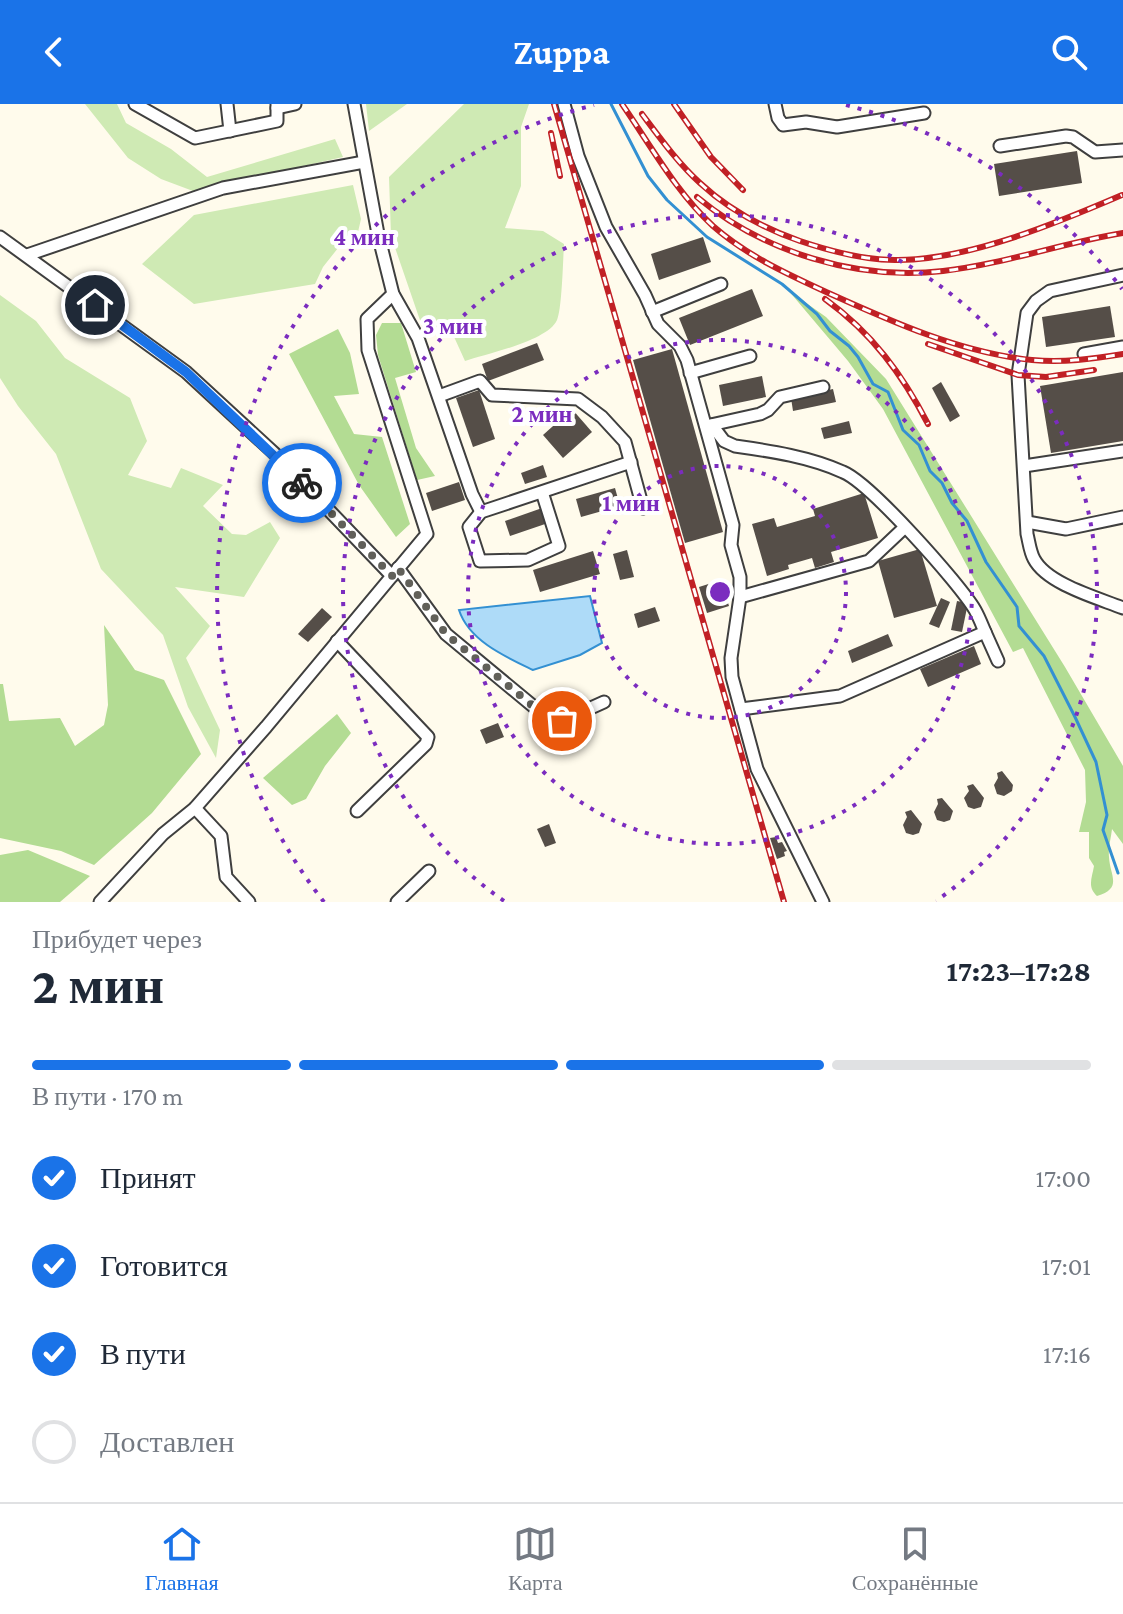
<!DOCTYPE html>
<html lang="ru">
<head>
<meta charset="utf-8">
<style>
	body { margin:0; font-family:"Crimson Pro",serif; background:#f2f2f3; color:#1f2937; height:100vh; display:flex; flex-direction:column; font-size:30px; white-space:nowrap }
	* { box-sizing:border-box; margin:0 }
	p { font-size:26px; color:#747a83 }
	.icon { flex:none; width:44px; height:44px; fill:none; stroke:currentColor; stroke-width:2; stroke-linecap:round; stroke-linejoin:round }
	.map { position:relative; height:798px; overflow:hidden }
	.drawer { display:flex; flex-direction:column; background:#fff; flex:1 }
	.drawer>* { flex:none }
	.pin { position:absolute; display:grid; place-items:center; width:68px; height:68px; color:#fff; margin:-34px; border:4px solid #fff; border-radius:50%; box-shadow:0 2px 8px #0007 }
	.courier { position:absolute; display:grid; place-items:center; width:80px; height:80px; margin:-40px; border:6px solid #1a73e8; border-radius:50%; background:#fff; color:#222; box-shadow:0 2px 10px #0007 }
	.headline em { font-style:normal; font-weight:700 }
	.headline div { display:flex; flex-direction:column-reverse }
	.headline { display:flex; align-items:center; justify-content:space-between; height:136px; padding:0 32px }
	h1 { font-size:52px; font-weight:700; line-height:60px }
	.bar { display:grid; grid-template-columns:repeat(4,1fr); gap:12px 8px; align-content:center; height:96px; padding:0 32px }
	.bar i { height:10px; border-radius:6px; background:#e0e1e3 }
	.bar .selected { background:#1a73e8 }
	.bar p { grid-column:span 4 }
	ol { padding:0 32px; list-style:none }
	li { display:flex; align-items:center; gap:24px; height:88px }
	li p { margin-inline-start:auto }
	li .icon { padding:8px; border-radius:50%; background:#1a73e8; color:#fff; stroke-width:4 }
	li:last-child { color:#747a83 }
	li i { width:44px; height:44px; border:4px solid #e0e1e3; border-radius:50% }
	header { display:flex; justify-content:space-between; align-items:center; height:104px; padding:0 32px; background:#1a73e8; color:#fff; font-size:36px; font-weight:700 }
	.tab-bar { display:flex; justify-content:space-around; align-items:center; height:112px; border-top:2px solid #e0e1e3; background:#fff; font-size:22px; color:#747a83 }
	.tab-bar a { display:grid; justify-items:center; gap:4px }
	.tab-bar .selected { color:#1a73e8 }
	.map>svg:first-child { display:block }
	.green { fill:#cfeab4 }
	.forest { fill:#b3dc93 }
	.water { fill:#aedbf8; stroke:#3390d2; stroke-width:2 }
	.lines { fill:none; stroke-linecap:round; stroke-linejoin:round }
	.stream { stroke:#3390d2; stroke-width:3 }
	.building { fill:#554e48 }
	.minor-casing { stroke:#3f3f3f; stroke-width:15 }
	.minor { stroke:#fff; stroke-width:11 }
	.rail-casing { stroke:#c12025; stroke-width:6 }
	.rail { stroke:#fff; stroke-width:3; stroke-dasharray:9; stroke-linecap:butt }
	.done { stroke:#61605a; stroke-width:8; stroke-dasharray:0 14.4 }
	.route { stroke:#1a73e8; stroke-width:10 }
	.ring { fill:none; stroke:#7b2cbf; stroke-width:4; stroke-dasharray:4 8 }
	.centre { fill:#7b2cbf; stroke:#fff; stroke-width:4 }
	.ring-label { font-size:24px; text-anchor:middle; font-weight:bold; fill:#7b2cbf; stroke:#fff; stroke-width:8; stroke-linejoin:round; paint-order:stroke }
</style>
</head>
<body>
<header><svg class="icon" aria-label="back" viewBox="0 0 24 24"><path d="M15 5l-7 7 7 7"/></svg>Zuppa<svg class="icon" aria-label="search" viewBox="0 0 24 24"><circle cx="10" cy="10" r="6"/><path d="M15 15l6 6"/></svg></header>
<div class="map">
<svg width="1123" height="798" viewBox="0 0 1123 798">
	<rect width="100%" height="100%" fill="#fffbec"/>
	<g class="green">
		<path d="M85,0H117L126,19L171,45L207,73L335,35L343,53L193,87L161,75L128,54Z"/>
		<path d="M366,0H407L369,27Z"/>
		<path d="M464,0H529L521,23V82L505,124L543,127L564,140C563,156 562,205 557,216C548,237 486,250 465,257L450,224L423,225L391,132L389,73Z"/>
		<path d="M353,81L361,115L355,141L342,139L323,163L315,180L194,200L142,160L194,111Z"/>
		<path d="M0,191L36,217L65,254L130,294L147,337L128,371L171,384L181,364L223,381L203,402L232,430L246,431L270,418L280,434L244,493L175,483L210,522L186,554L220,626L216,654L188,603L163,531L101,465L56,350L18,302L0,274Z"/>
	</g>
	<g class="forest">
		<path d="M788,186L826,213L886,275L1065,563L1123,662V740L1112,725C1111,734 1108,744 1109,753C1110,772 1123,784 1097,792C1087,783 1092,774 1094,762L1089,754V728H1079L1086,698L1085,666L1023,544L1013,548L883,305L848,257Z"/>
		<path d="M382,219H401L416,268L395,274L416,344L435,372L417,376L378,251L376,231Z"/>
		<path d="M338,225L350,249L359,290L334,292L354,330L382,333L410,420L396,433L359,381L289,250Z"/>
		<path d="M104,521L135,566L164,576L201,650L152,709L94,761L61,747L0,734V580H3L9,617L60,614L75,642L104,621L108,601Z"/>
		<path d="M337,610L351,629L325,662L306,695L292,701L263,674Z"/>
		<path d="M28,746L90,772L60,798H0V751Z"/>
	</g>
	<path class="water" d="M590,492L602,539L580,551L533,566C506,553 469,537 459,506Z"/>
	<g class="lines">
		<path class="stream" d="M611,0L648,72L667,96L707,133L782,180L817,210L830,227L849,242L858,253L873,280L888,288L903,326L919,341L930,367L942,379L952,399L967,417L986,458L1017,503L1019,522L1044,552L1075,613L1096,658L1107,711L1103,726L1118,769"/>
	</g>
	<g class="building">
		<path d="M1077,47L1082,79L999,92L994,60Z"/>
		<path d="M703,133L711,158L659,176L651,150Z"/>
		<path d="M752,185L763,212L690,241L679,214Z"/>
		<path d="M1110,202L1115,233L1046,243L1042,213Z"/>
		<path d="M537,239L544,256L488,277L482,260Z"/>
		<path d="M672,245L723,428L685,439L633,256Z"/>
		<path d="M1123,268V337L1051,349L1040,282Z"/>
		<path d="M762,272L766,293L723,302L719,281Z"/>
		<path d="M941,278L960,312L950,318L932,284Z"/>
		<path d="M833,285L836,298L793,307L791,294Z"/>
		<path d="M479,286L495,335L473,343L456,294Z"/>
		<path d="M572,305L592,328L563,354L543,331Z"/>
		<path d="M849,317L852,329L824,335L821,324Z"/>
		<path d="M543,361L547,373L525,380L521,369Z"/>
		<path d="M459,378L465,396L432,407L426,389Z"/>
		<path d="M615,384L620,402L581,413L576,395Z"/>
		<path d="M864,389L878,434L831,448L834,458L815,464L812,454L788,461L789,465L767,472L752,420L774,414L777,423L815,412L813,405Z"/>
		<path d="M545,403L551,418L510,432L505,417Z"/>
		<path d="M920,445L937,502L894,514L878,457Z"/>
		<path d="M627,446L634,473L620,476L613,450Z"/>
		<path d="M593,447L600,470L540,488L533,466Z"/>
		<path d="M721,476L729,502L707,509L699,483Z"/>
		<path d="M941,494L950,498L939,524L929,520Z"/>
		<path d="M957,497L968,499L962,528L951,526Z"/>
		<path d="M655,503L660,517L638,524L634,510Z"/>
		<path d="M322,504L332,513L308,538L298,530Z"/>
		<path d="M888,530L893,542L852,559L848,547Z"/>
		<path d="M974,542L981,560L928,583L920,565Z"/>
		<path d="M498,619L504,633L486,640L480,626Z"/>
		<path d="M1002,667L1013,681L1012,687L1004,692L997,690L994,681L998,674L997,669Z"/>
		<path d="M973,680L984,694L981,703L974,705L968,703L964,694L969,687L967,682Z"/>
		<path d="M942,694L953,707L950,716L944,718L937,716L934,708L938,700L937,695Z"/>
		<path d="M911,706L922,720L919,729L913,731L906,729L903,721L907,713L905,708Z"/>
		<path d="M549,720L556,739L545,743L537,725Z"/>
		<path d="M776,733L778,739L782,738L787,747L784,748L785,752L777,755L770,734Z"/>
	</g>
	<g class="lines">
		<defs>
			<g id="minor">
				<path d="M135,0L195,34L277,17V0"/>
				<path d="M227,0L230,27"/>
				<path d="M354,0L378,130L393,190L418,234L472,390L481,408"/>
				<path d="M564,0L578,52L606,123L645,191L658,220L680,242L687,256L733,421L731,441L740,473V493L731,554L732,573L757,665L823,798"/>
				<path d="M775,0L778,14L783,21L806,18L837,23L924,9"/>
				<path d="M277,4L295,0"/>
				<path d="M1000,42L1066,32L1073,33L1095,48L1123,46"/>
				<path d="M0,133L186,268L274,349L392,472"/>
				<path d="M27,151L223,84L364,58"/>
				<path d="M1123,171L1050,187L1036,197L1027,209L1018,271L1027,430C1029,438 1030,448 1034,455C1047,480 1098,494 1123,504"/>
				<path d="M652,208L721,180"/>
				<path d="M1084,250L1123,243"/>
				<path d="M690,269L750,252"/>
				<path d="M439,292L480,277L492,291L578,295L602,313L625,338L643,404"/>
				<path d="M712,321L724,337L735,342C771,347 810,353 843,368C870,379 959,479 975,506C979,513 982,521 985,528L840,592L741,605"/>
				<path d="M706,322L760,310L768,306L780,293L823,283"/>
				<path d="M1024,362L1123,347"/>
				<path d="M542,388L559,442L528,456L480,457L469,423L481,408L631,358"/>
				<path d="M1027,418L1066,425L1123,413"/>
				<path d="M398,464L446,530L551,617H562L604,598"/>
				<path d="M740,493L869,457L904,424"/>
				<path d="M985,528L998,557"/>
				<path d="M337,537L428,633L426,640L357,707"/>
				<path d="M195,704L221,732L226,773L249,798"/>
				<path d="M100,798L163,730L195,704L266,623L427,430L368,246L367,215L393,190"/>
				<path d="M397,798L429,767"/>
			</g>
		</defs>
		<use href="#minor" class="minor-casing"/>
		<use href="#minor" class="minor"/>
		<defs>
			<g id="rail">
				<path d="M554,0L784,798"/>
				<path d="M622,0C651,42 676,88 713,122C746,151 785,169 824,187C888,216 960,249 1032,256C1063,259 1092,255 1123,250"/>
				<path d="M674,0L711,53L743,86"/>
				<path d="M642,10C660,34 678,59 700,79C729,106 763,124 800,137C830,147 863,156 895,156C966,157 1057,119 1122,91"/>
				<path d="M551,29L560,72"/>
				<path d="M697,93C763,148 857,177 943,167C1004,160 1062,139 1123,129"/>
				<path d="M825,195C872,229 902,270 928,320"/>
				<path d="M928,240L1018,271L1046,273L1094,266"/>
			</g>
		</defs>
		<use href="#rail" class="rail-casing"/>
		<use href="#rail" class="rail"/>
	</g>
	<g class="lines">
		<path class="done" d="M302,379L392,472L398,464L446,530L551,617H562"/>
		<path class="route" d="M95,201L186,268L302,379"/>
	</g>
	<g class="ring">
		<circle cx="720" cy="488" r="126"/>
		<circle cx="720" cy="488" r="252"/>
		<path d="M504 797A377 377 0 1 1 936 797"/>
		<path d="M324 798A503 503 0 0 1 594 1M846 1A503 503 0 0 1 1122 185"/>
	</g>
	<circle cx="720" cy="488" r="12" class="centre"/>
	<g class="ring-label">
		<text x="364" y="141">4 мин</text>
		<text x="453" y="230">3 мин</text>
		<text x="542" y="318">2 мин</text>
		<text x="631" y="407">1 мин</text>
	</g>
</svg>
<div class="pin" style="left:562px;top:617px;background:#ea580c"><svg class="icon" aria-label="bag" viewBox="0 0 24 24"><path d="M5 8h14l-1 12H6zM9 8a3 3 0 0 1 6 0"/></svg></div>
<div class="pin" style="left:95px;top:201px;background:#1f2937"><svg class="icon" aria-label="home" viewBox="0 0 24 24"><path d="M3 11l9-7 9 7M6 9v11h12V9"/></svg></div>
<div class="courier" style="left:302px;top:379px"><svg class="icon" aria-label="bike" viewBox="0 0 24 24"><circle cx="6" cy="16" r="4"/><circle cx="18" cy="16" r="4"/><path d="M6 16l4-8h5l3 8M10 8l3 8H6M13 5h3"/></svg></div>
</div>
<section class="drawer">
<div class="headline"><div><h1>2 мин</h1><p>Прибудет через</p></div><em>17:23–17:28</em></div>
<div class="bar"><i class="selected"></i><i class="selected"></i><i class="selected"></i><i></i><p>В пути · 170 m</p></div>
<ol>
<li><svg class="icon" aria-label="check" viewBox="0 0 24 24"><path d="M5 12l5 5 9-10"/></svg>Принят<p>17:00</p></li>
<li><svg class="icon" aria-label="check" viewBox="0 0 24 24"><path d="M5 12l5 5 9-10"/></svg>Готовится<p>17:01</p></li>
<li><svg class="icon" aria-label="check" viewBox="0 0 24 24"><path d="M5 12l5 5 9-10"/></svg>В пути<p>17:16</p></li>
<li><i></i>Доставлен</li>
</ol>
</section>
<nav class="tab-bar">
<a class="selected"><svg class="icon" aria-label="home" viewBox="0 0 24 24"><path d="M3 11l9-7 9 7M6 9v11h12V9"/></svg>Главная</a>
<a><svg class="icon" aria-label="map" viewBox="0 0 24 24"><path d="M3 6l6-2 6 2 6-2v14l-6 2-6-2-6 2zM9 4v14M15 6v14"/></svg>Карта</a>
<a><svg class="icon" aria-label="saved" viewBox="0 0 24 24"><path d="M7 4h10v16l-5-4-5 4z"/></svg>Сохранённые</a>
</nav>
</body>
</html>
